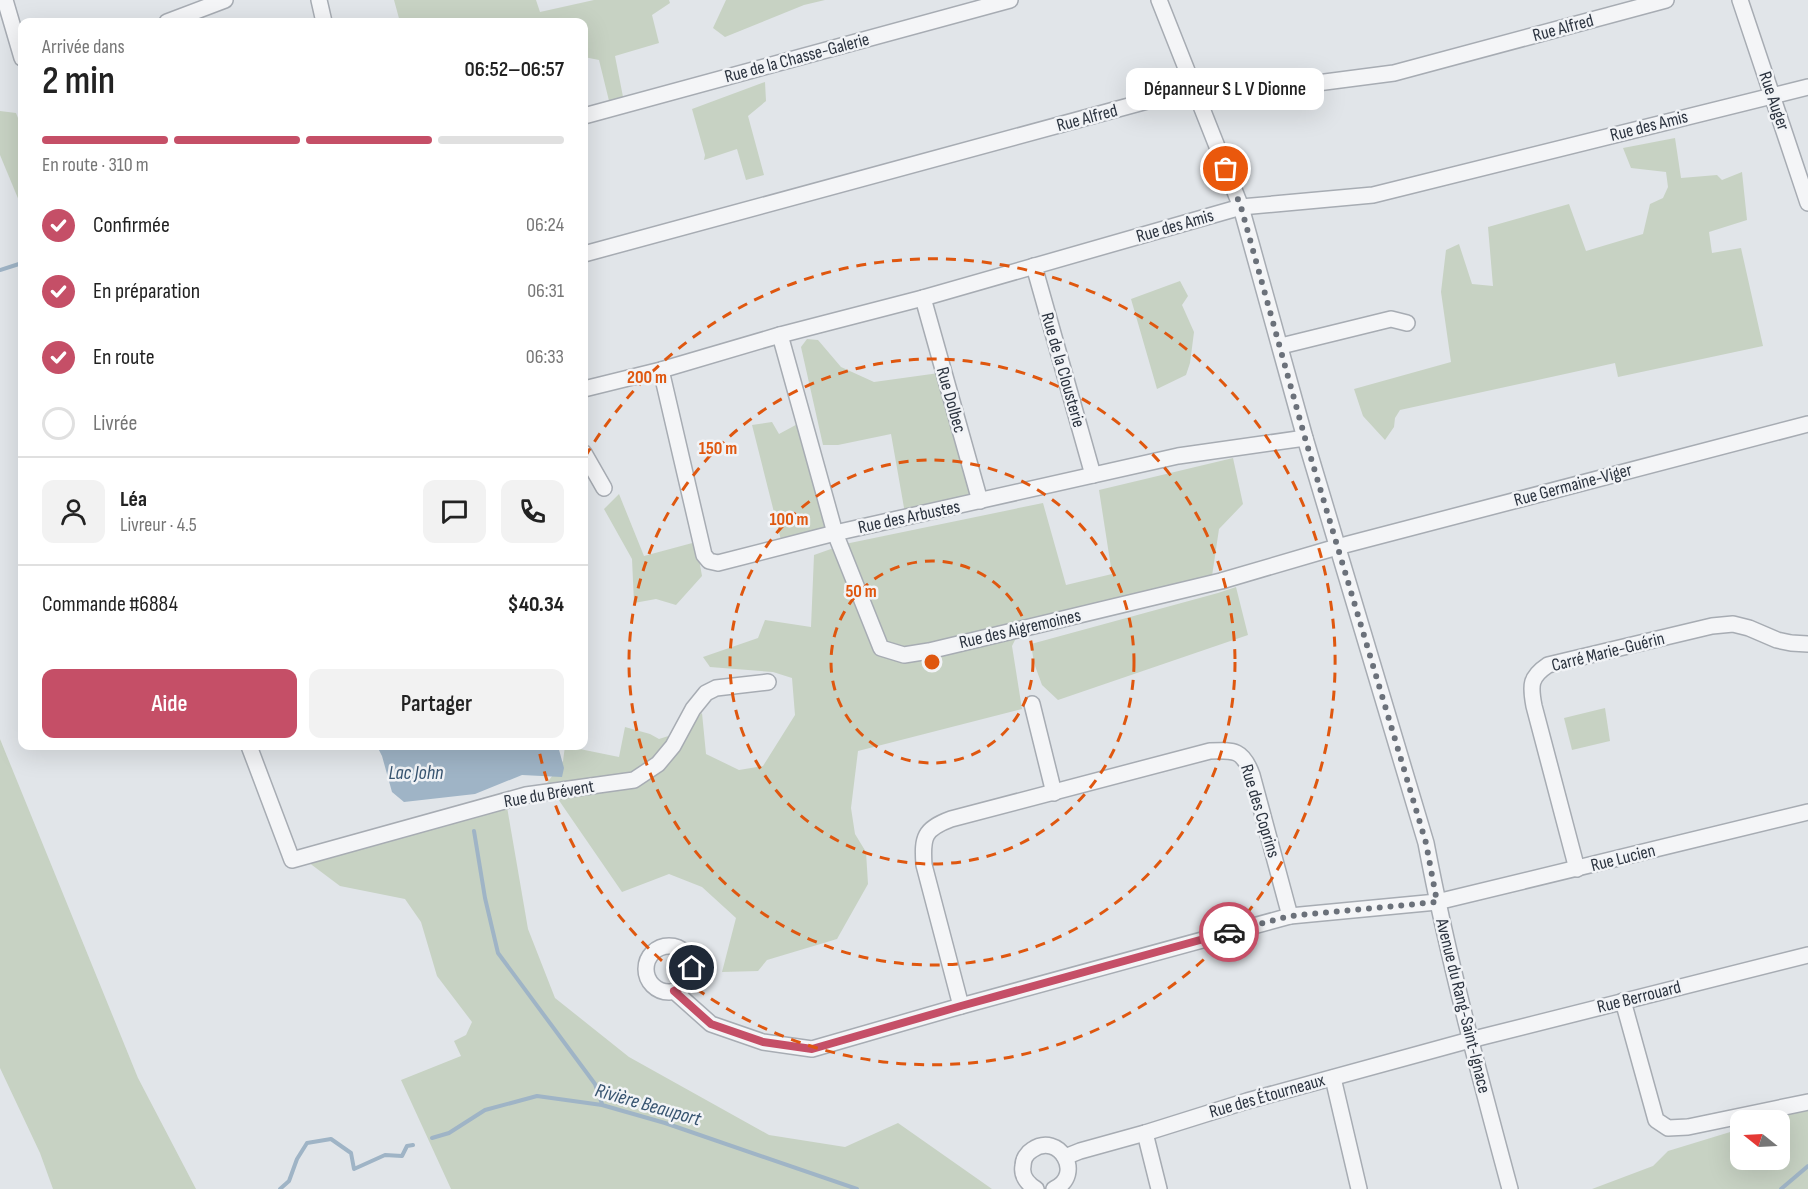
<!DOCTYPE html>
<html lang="fr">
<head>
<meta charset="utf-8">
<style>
	body { margin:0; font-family:"Sofia Sans Condensed",sans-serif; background:#f2f2f2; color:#222; height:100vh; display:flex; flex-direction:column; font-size:22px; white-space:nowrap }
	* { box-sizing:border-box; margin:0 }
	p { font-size:20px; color:#767676 }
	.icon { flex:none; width:33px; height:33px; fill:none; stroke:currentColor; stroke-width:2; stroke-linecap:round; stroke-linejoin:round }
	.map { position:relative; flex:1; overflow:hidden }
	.details { position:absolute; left:18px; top:18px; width:570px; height:732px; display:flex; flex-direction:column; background:#fff; border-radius:12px; box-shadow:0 6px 24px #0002 }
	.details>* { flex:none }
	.needle { width:39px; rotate:288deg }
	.fabs { position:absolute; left:1730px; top:1110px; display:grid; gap:12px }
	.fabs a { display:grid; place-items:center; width:60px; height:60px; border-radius:12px; background:#fff; box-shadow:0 6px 24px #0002; font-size:30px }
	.pin { position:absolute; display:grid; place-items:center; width:51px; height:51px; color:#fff; margin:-26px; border:3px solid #fff; border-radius:50%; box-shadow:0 2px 6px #0007 }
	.courier { position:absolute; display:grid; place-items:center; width:60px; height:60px; margin:-30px; border:4px solid #c54f67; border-radius:50%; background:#fff; color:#222; box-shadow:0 2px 8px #0007 }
	.bubble { position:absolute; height:42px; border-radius:12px; background:#fff; box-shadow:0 6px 24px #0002; font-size:20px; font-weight:600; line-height:42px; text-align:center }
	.headline em { font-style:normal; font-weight:600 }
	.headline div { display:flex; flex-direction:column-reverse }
	.headline { display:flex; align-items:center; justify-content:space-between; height:102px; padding:0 24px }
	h1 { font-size:39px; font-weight:600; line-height:45px }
	.bar { display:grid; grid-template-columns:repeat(4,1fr); gap:9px 6px; align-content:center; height:72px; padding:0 24px }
	.bar i { height:8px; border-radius:4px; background:#e0e0e0 }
	.bar .current { background:#c54f67 }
	.bar p { grid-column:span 4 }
	.line { display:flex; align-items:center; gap:15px; padding:0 24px; border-top:2px solid #e0e0e0 }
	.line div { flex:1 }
	.round { display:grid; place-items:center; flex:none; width:63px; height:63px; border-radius:12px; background:#f2f2f2 }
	ol { padding:0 24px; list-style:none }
	li { display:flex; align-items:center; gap:18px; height:66px }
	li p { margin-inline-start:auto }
	li .icon { padding:6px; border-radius:50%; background:#c54f67; color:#fff; stroke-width:4 }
	li:last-child { color:#767676 }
	li i { width:33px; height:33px; border:3px solid #e0e0e0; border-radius:50% }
	.button { display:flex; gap:12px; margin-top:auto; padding:12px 24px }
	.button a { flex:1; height:69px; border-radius:12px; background:#c54f67; color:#fff; font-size:24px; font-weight:600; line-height:69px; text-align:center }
	.button a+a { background:#f2f2f2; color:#222 }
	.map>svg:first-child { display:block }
	.green { fill:#c7d2c3 }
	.water { fill:#9fb4c6 }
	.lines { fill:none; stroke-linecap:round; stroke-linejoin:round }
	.stream { stroke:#9fb4c6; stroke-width:4 }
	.minor-casing { stroke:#a7acb3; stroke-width:18 }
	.minor { stroke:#f4f5f7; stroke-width:15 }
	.done { stroke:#6b717a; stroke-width:6; stroke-dasharray:0 10.8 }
	.route { stroke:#c54f67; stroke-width:8 }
	.ring { fill:none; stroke:#df570f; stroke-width:3; stroke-dasharray:10 8 }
	.labels { text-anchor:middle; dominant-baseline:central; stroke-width:5; stroke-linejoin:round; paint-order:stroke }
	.street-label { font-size:18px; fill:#2b333f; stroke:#f1f3f6 }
	.water-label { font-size:20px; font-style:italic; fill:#375470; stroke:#f1f3f6 }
	.centre { fill:#df570f; stroke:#f1f3f6; stroke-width:3 }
	.ring-label { font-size:18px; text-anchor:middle; font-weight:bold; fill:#df570f; stroke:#f1f3f6; stroke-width:5; stroke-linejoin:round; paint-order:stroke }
</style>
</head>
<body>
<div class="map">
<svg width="1808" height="1189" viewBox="0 0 1808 1189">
	<rect width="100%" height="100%" fill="#e1e5e9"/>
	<g class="green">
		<path d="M394,0H536L540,12L594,0H669L670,3L652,15L659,43L615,56L625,107L611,109L599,60L584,57V22H400Z"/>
		<path d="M726,0H825L804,5L725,37L713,28Z"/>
		<path d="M765,82L766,101L748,116L764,175L746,180L737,149L704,160L705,155L692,109Z"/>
		<path d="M0,111L16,113L22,128V208L0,155Z"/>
		<path d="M1675,138L1681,178L1717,175L1722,180L1742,172L1747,220L1709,232L1712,253L1741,248L1763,346L1618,377L1615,363L1400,410L1395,418L1394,427L1385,440L1363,416L1354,389L1451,362L1441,292L1446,250L1459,244L1472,284L1493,286L1488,227L1569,204L1586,251L1643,234L1650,204L1663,198L1668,187L1666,172L1631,168L1623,148Z"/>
		<path d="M1180,281L1188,296L1182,305L1194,332L1190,363L1186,375L1157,389L1131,299Z"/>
		<path d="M807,339L818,340L841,367L874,382L939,373L983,500L906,519L891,434L838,445H823L801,347Z"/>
		<path d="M805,420L836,531L783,548L752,425L772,422L779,434Z"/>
		<path d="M1233,458L1243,504L1219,529L1212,576L1021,628L1012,646L1022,709L858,751L851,808L855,834L866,852L868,884L837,939L767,960L758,971L722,972L736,918L702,887L669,874L622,892L547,783L563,761L565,746L619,757L625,727L650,734L659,739L678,733L702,713L706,754L739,770L763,766L795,715L792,678L773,672L710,667L703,657L758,638L765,620L811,627L814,555L845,544L1043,503L1066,585L1112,574L1099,490Z"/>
		<path d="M619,494L644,556L696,542L702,576L676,605L656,599L634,603L632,559L604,509Z"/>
		<path d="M1236,587L1248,635L1058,700L1042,685L1034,663L1031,644L1218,593Z"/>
		<path d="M1605,708L1610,741L1572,750L1564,718Z"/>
		<path d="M0,739L138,1078L196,1189H53L40,1153L0,1068Z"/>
		<path d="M507,807L528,929L555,998L629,1057L769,1135L845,1147L898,1123L992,1189H451L401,1080L461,1056L454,1041L466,1035L472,1022L437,976L421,922L405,899L340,886L308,862Z"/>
		<path d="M1808,1109V1189H1592L1653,1166L1668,1151L1740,1129V1160H1779V1120H1769Z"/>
	</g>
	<path class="water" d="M377,746H558L564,768L562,777L522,775L475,794L404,802L392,792L382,756Z"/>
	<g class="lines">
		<g class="stream">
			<path d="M0,270L22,263"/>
			<path d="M474,831L485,898L498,953L595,1084L602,1104"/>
			<path d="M432,1138L449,1133L485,1110L537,1096L602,1105L665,1123L857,1189"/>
			<path d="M280,1189L289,1181L297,1159L307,1143L331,1139L351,1153L354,1169L385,1155L402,1156L407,1146L413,1145"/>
			<path d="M1781,1189L1808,1166"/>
		</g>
		<defs>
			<g id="minor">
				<path d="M5,0L22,58"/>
				<path d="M319,0L324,22"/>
				<path d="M1159,0L1241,207L1305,438L1426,843C1448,959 1479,1074 1510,1189"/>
				<path d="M1740,0L1808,203"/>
				<path d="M167,22L225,0"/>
				<path d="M584,116L1010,0"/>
				<path d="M584,254L1173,94L1256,91L1394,73L1666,0"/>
				<path d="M1034,266L1093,475"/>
				<path d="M923,298L980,501"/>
				<path d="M780,335L835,533L881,648L904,655L929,651L1221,581L1337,547L1808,424"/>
				<path d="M1281,346L1391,319L1407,323"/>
				<path d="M661,370L704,555L709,561L718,563L835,533L1178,456L1305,438"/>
				<path d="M584,389L661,370L780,335L923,298L1241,207L1373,195L1808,87"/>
				<path d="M584,453L604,488"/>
				<path d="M1032,704L1054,793"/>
				<path d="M249,746L292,860L526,795L634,780L658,764L673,746L693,709L706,693L716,688L768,682"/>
				<path d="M1577,869L1534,706C1530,685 1530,677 1548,665L1712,626L1733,624L1749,628L1777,640L1791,643L1808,644"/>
				<circle cx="669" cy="969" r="23"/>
				<path d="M674,991L711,1024L763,1042L812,1049L961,1006L1290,916L1437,902L1808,812"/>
				<path d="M1623,1001L1656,1120L1668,1128L1688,1127L1808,1102"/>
				<path d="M961,1006L924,865C922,837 924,829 951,819L1210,751C1235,750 1243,750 1252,775L1290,916"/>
				<path d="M1333,1078L1359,1189"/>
				<path d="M1145,1133L1159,1189"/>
				<path d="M1065,1157L1080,1151L1145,1133L1247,1101L1470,1040L1808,955"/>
				<path d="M1036,1189C1028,1184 1021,1176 1023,1166C1023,1159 1027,1153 1032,1150C1059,1131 1085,1175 1054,1189"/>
			</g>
		</defs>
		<use href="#minor" class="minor-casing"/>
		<use href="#minor" class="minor"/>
	</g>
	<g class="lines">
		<path class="done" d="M1226,169L1241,207L1305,438L1426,843L1437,902L1290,916L1229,932"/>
		<path class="route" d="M692,968C690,980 685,986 674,991L711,1024L763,1042L812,1049L961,1006L1229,932"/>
	</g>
	<g class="ring">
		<circle cx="932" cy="662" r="101"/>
		<circle cx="932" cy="662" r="202"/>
		<circle cx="932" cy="662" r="303"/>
		<path d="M585 457A403 403 0 1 1 538 746"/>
	</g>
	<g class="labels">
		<g class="street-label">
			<text transform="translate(1563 28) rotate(-15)">Rue Alfred</text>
			<text transform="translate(797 58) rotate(-15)">Rue de la Chasse-Galerie</text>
			<text transform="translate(1774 101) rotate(71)">Rue Auger</text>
			<text transform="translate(1087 118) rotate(-15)">Rue Alfred</text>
			<text transform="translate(1649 126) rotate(-14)">Rue des Amis</text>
			<text transform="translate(1175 226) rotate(-16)">Rue des Amis</text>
			<text transform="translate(1063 370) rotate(74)">Rue de la Clousterie</text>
			<text transform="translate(951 400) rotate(74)">Rue Dolbec</text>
			<text transform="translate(1573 485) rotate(-15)">Rue Germaine-Viger</text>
			<text transform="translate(909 517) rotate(-12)">Rue des Arbustes</text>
			<text transform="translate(1020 629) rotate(-13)">Rue des Aigremoines</text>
			<text transform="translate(1608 652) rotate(-14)">Carré Marie-Guérin</text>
			<text transform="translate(549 794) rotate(-10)">Rue du Brévent</text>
			<text transform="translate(1260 811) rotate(73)">Rue des Coprins</text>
			<text transform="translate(1623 858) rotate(-14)">Rue Lucien</text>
			<text transform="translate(1639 997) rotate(-14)">Rue Berrouard</text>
			<text transform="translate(1463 1006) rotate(76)">Avenue du Rang-Saint-Ignace</text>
			<text transform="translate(1267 1096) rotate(-16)">Rue des Étourneaux</text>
		</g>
		<g class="water-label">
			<text x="416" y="773">Lac John</text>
			<text transform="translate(648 1105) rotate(16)">Rivière Beauport</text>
		</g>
	</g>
	<circle cx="932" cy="662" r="9" class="centre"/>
	<g class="ring-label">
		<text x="647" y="383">200 m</text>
		<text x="718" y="454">150 m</text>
		<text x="789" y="525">100 m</text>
		<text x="861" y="597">50 m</text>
	</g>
</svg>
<div class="fabs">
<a><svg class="needle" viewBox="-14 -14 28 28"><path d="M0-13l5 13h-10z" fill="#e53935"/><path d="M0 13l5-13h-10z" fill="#767676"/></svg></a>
</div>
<div class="pin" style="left:1226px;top:169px;background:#ea580c"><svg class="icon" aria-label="bag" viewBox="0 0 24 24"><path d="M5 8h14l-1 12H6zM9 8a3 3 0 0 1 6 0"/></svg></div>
<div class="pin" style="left:692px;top:968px;background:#1f2937"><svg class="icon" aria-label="home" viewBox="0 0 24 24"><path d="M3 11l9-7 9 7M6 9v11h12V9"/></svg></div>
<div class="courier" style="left:1229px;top:932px"><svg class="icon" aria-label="car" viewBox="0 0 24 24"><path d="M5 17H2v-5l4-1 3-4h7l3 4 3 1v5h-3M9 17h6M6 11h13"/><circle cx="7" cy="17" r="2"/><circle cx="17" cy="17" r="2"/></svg></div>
<div class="bubble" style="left:1126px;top:68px;width:198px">Dépanneur S L V Dionne</div>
<section class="details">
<div class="headline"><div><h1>2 min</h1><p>Arrivée dans</p></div><em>06:52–06:57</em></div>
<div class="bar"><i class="current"></i><i class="current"></i><i class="current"></i><i></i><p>En route · 310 m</p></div>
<ol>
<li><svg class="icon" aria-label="check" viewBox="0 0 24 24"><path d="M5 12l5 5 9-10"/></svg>Confirmée<p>06:24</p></li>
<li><svg class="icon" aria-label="check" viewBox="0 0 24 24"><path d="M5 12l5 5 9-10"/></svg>En préparation<p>06:31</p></li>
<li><svg class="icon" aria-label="check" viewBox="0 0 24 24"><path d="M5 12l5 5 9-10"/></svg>En route<p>06:33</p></li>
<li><i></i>Livrée</li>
</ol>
<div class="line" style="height:108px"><a class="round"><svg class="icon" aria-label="person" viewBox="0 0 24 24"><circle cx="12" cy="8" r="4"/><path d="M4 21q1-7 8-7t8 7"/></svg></a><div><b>Léa</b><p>Livreur · 4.5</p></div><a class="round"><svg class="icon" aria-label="chat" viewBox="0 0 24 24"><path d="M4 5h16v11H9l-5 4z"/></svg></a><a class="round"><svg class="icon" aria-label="phone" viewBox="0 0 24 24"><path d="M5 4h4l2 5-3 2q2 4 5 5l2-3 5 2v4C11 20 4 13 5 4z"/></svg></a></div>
<div class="line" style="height:78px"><div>Commande #6884</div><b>$40.34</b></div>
<div class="button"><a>Aide</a><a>Partager</a></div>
</section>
</div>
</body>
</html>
